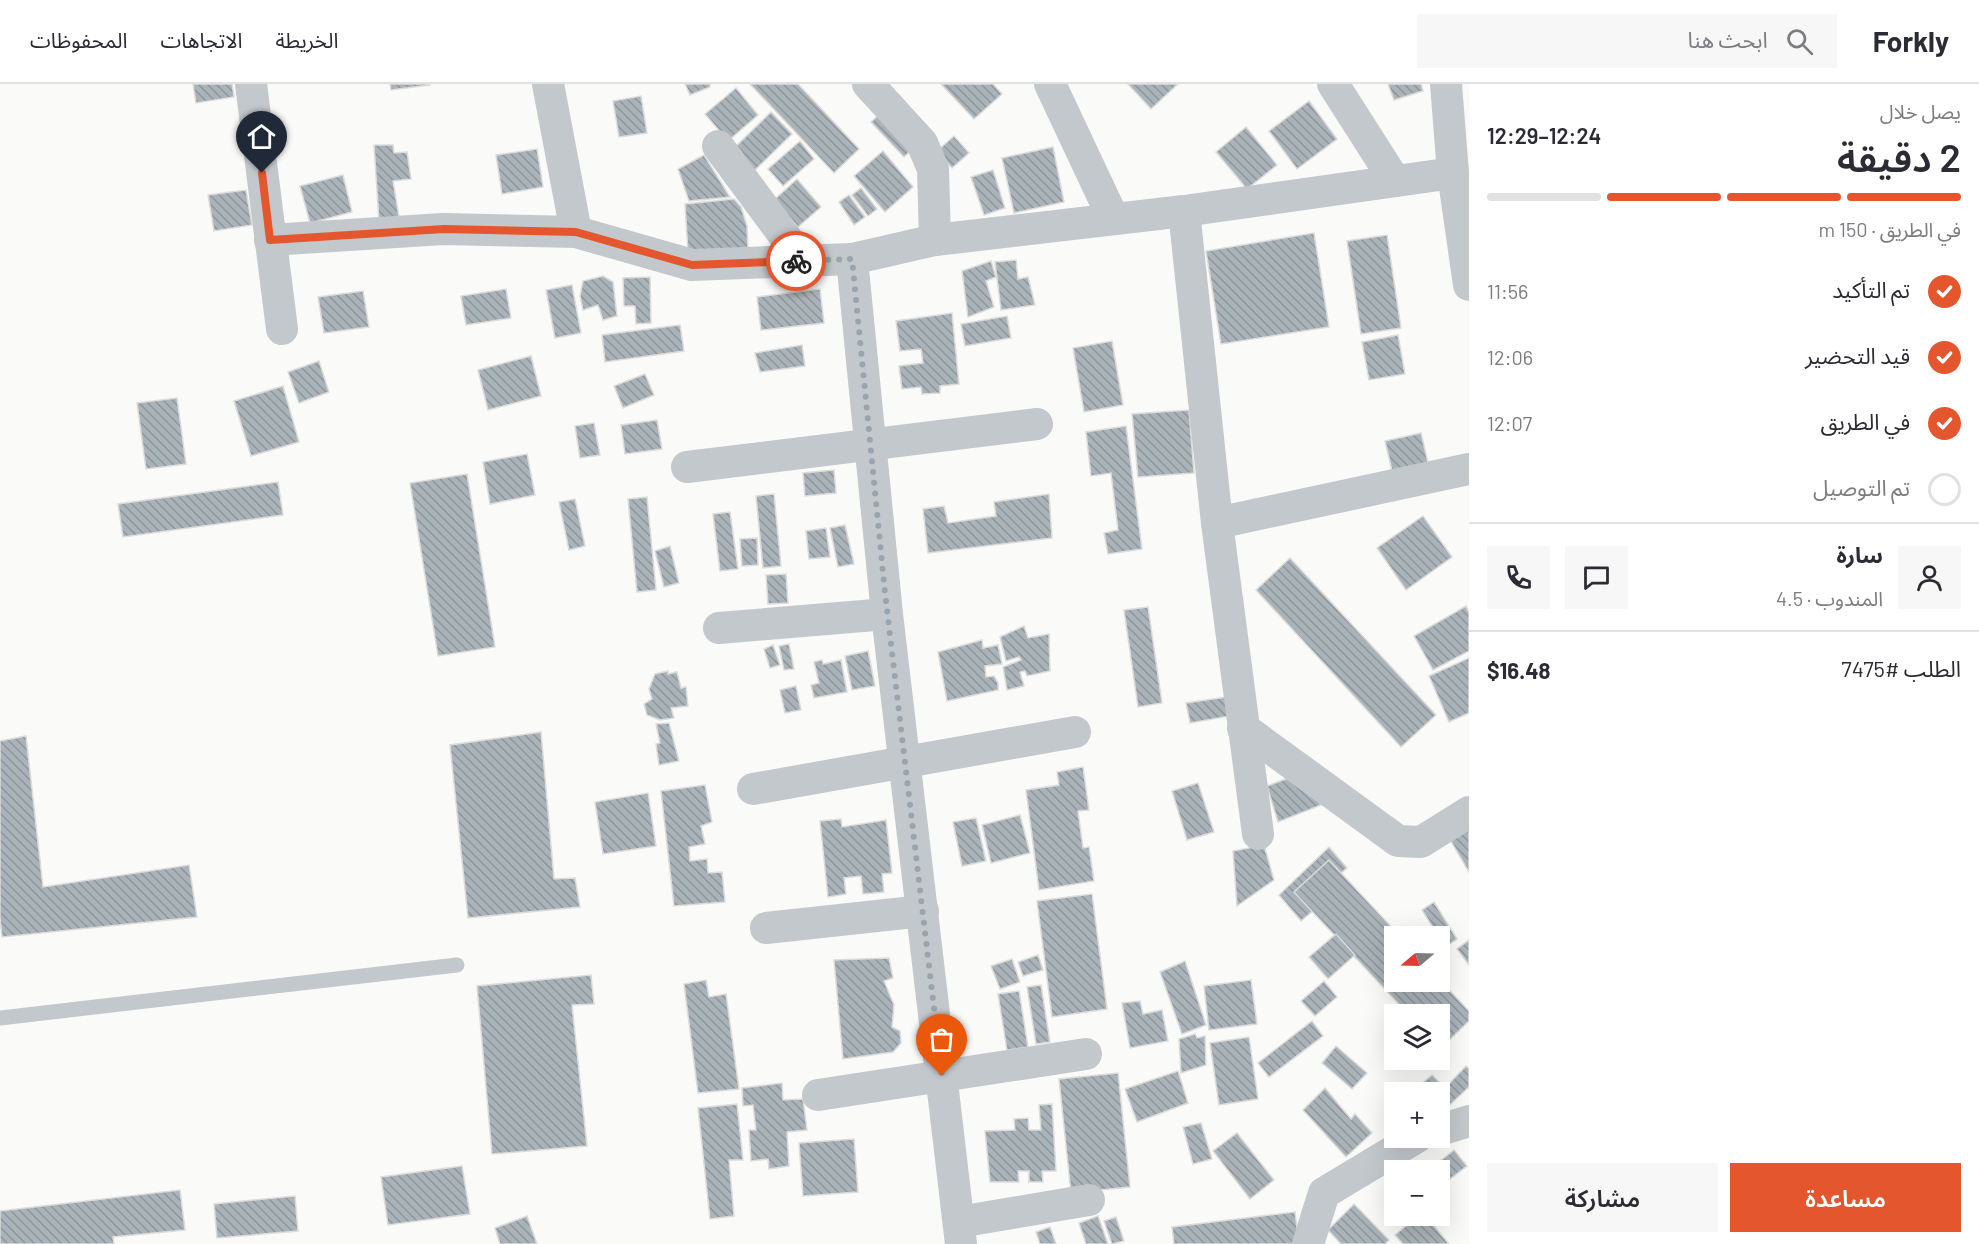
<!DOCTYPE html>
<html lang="ar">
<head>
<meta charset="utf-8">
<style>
	body { margin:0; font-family:Barlow,"Noto Sans Arabic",sans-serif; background:#f7f7f7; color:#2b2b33; direction:rtl; height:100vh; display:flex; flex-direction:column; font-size:22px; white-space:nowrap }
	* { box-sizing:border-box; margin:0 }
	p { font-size:20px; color:#7c7c81 }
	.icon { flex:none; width:33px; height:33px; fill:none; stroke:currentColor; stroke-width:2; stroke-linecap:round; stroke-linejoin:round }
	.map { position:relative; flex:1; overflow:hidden; direction:ltr }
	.side { display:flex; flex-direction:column; background:#fff; width:510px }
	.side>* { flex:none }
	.needle { width:39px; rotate:251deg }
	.tools { position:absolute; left:1384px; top:842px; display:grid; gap:12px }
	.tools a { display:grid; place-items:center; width:66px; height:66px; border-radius:0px; background:#fff; box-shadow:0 6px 24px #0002; font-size:30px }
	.pin { position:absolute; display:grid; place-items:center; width:51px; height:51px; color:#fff; margin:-62px -26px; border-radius:50% 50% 50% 0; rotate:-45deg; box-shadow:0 0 6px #0007 }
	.pin .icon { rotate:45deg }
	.courier { position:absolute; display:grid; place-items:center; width:60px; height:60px; margin:-30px; border:4px solid #e4572e; border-radius:50%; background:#fff; color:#222; box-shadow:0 2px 8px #0007 }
	.head em { font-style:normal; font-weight:600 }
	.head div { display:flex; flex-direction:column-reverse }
	.head { display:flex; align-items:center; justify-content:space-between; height:102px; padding:0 18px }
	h1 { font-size:39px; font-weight:600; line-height:45px }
	.bar { display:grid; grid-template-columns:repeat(4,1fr); gap:9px 6px; align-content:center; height:72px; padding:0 18px }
	.bar i { height:8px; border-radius:4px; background:#e1e1e2 }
	.bar .on { background:#e4572e }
	.bar p { grid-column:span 4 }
	.line { display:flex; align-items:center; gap:15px; padding:0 18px; border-top:2px solid #e1e1e2 }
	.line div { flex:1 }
	.round { display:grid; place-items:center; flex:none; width:63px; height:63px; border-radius:0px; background:#f7f7f7 }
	ol { padding:0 18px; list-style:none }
	li { display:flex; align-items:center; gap:18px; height:66px }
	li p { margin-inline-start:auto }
	li .icon { padding:6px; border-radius:50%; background:#e4572e; color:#fff; stroke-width:4 }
	li:last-child { color:#7c7c81 }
	li i { width:33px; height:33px; border:3px solid #e1e1e2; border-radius:50% }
	.action { display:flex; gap:12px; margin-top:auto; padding:12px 18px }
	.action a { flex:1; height:69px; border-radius:0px; background:#e4572e; color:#fff; font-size:24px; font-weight:600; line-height:69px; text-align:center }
	.action a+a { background:#f7f7f7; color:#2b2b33 }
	header { display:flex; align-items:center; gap:36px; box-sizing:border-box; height:84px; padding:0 30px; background:#fff; border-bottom:2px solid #e1e1e2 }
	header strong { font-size:28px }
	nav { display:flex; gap:33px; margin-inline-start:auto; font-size:21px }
	.search { width:420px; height:54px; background:#f7f7f7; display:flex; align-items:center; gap:15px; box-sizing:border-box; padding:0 21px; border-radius:0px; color:#7c7c81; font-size:22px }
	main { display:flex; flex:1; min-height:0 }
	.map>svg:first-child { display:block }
	.building { fill:url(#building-back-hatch); stroke:#dcdcda; stroke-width:1.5 }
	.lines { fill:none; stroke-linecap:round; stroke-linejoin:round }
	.service { stroke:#c3c8cc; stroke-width:15 }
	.minor { stroke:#c3c8cc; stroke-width:32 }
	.done { stroke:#99a4ac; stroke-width:6; stroke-dasharray:0 10.8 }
	.route { stroke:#e4572e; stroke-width:8 }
</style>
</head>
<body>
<header>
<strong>Forkly</strong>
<div class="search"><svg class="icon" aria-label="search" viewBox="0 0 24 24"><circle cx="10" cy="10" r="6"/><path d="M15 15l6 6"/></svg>ابحث هنا</div>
<nav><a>الخريطة</a><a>الاتجاهات</a><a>المحفوظات</a></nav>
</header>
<main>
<section class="side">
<div class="head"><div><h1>2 دقيقة</h1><p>يصل خلال</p></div><em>12:24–12:29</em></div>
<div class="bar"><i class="on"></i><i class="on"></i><i class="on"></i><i></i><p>في الطريق · 150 m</p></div>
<ol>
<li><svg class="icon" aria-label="check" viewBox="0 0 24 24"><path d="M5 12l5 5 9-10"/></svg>تم التأكيد<p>11:56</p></li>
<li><svg class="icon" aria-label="check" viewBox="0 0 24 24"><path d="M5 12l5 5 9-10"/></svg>قيد التحضير<p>12:06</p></li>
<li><svg class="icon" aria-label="check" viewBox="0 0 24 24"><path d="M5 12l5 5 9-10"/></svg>في الطريق<p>12:07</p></li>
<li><i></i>تم التوصيل</li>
</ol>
<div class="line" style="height:108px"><a class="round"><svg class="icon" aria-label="person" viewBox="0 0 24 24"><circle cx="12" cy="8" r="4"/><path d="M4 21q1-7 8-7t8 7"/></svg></a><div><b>سارة</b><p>المندوب · 4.5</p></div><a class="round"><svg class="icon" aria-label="chat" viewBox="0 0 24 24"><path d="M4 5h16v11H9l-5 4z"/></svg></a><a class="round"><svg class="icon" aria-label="phone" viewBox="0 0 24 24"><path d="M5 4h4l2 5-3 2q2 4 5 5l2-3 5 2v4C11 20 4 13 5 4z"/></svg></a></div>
<div class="line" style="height:78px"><div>الطلب #7475</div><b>$16.48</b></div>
<div class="action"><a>مساعدة</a><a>مشاركة</a></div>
</section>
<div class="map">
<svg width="1469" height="1160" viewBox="0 0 1469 1160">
	<defs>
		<pattern id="building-back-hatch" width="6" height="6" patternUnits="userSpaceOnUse" patternTransform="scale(1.5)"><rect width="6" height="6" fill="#aab3b9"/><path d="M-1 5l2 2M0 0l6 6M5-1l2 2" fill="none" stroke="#8e969c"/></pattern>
	</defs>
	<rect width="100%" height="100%" fill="#fafaf8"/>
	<g class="building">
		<path d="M193,0H232L234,13L196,19Z"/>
		<path d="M390,0H430V1L391,6Z"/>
		<path d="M685,0H710V3L690,11Z"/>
		<path d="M750,0H798L859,65L834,89Z"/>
		<path d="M941,0H993L1002,10L974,35Z"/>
		<path d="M1128,0H1178L1151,25Z"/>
		<path d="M1388,0H1421L1423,7L1394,16Z"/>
		<path d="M736,4L758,31L728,57L705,30Z"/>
		<path d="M641,12L647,49L619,53L613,17Z"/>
		<path d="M1309,17L1337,55L1297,85L1269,47Z"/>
		<path d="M884,26L916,62L904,73L871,38Z"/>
		<path d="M771,28L792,50L751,90L730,68Z"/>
		<path d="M1246,43L1277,81L1247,105L1216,68Z"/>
		<path d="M954,52L969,69L952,84L937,67Z"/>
		<path d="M800,57L814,75L783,102L768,85Z"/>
		<path d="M374,61H393L394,69L407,68L411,95L393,97L399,133L379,137Z"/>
		<path d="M1053,63L1064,118L1014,129L1002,74Z"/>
		<path d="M537,65L543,103L502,110L496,71Z"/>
		<path d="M883,67L913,103L885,128L854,92Z"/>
		<path d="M704,71L730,113L689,117L678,85Z"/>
		<path d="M993,86L1005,124L984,131L971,93Z"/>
		<path d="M343,91L352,128L310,139L300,102Z"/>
		<path d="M797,95L821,123L798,143L774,116Z"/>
		<path d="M861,104L877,125L868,132L852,111Z"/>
		<path d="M246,106L252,141L214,147L208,111Z"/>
		<path d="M849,111L865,133L854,141L839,118Z"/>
		<path d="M734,115L741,123L747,142L748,164L688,168L685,120Z"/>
		<path d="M1314,149L1329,243L1221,260L1206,167Z"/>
		<path d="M1387,151L1401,244L1361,250L1347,157Z"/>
		<path d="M1016,176L1018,195L1028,193L1035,221L1001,226L995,178Z"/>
		<path d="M991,177L996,193L986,197L994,223L968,233L962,187Z"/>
		<path d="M603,192L613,198L617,232L603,236L598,221L583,226L580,212L583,197Z"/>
		<path d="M650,193L651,239L636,240L635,222H624L623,194Z"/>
		<path d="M572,201L581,249L555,254L546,206Z"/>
		<path d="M506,205L511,234L466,241L461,212Z"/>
		<path d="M820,205L824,239L761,246L757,213Z"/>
		<path d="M363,207L369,243L324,249L318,213Z"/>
		<path d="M952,229L959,300L940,302V309L922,310L921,303L902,305L899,282L923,279L921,265L900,267L896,237Z"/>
		<path d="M1007,232L1011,254L965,262L961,240Z"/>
		<path d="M680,241L684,267L605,278L602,251Z"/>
		<path d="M1398,251L1405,290L1369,296L1362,258Z"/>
		<path d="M1112,257L1123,321L1084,328L1073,264Z"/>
		<path d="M802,261L805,282L760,288L755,269Z"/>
		<path d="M531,272L541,312L488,326L478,286Z"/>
		<path d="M319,277L329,308L299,319L288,288Z"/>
		<path d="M645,290L654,311L623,324L614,302Z"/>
		<path d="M283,302L299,358L251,372L234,317Z"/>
		<path d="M177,314L186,380L146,385L137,319Z"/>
		<path d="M1189,326L1194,389L1138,393L1132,330Z"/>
		<path d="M657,336L662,365L625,370L621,341Z"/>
		<path d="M594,339L600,371L580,374L575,342Z"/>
		<path d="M1126,342L1142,465L1108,470L1104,449L1118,446L1111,389L1091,392L1086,348Z"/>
		<path d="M1421,349L1430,387L1394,395L1385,357Z"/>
		<path d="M527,370L535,411L490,420L483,378Z"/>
		<path d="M834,386L836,409L805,412L803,389Z"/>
		<path d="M467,390L495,563L438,572L410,399Z"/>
		<path d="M278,398L283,431L123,453L118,420Z"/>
		<path d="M774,410L781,482L763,484L756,412Z"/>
		<path d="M1049,410L1052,454L928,469L923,425L944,422L948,439L996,432L994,418Z"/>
		<path d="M647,413L656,506L637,508L628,415Z"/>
		<path d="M575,415L585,462L569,466L559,418Z"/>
		<path d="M730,428L738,485L720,487L713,430Z"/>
		<path d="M1423,432L1452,473L1406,506L1377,464Z"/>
		<path d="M845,441L854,480L838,483L830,444Z"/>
		<path d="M826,444L830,473L809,475L806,447Z"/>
		<path d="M757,454L758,481L742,482L740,455Z"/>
		<path d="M670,462L679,499L664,503L655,467Z"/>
		<path d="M1290,474L1436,631L1401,663L1256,506Z"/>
		<path d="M786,490L788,519L768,520L766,491Z"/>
		<path d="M1466,522L1469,529V567L1433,586L1414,552Z"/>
		<path d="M1148,523L1162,619L1138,623L1124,526Z"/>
		<path d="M1024,542L1028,554L1049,550L1050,587L1027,592L1025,587L1020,588L1024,602L1007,606L1003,583L1021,576L1019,573L1006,577L1000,553Z"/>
		<path d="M982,556L983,564L998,561L1002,580L985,582L986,593L994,592L998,599V606L947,617L938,568Z"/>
		<path d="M789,560L794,585L784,586L779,562Z"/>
		<path d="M773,561L780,581L770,584L764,565Z"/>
		<path d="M868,567L875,602L852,606L845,572Z"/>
		<path d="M1469,574V629L1449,638L1429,592Z"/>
		<path d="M822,576L823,580L841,576L847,608L814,614L811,601L819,599L814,578Z"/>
		<path d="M668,587V590L677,588L681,604L686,603L688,622L671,624L674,634L660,636L647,631L644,620L652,615L649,605L655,590Z"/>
		<path d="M796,602L801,626L785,629L780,606Z"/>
		<path d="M1233,612L1236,631L1190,639L1186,619Z"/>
		<path d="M669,639L679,677L659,681L656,660L660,659L656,640Z"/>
		<path d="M541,648L554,795L575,794L580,823L468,834L450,661Z"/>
		<path d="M26,652L43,803L189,781L197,833L2,853L0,834V657Z"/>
		<path d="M1083,683L1089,726L1078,727L1083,764L1089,763L1094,797L1039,806L1026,706L1059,701L1057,688Z"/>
		<path d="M1299,690L1321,721L1278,738L1267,702Z"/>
		<path d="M1198,699L1214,748L1187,756L1172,707Z"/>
		<path d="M705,701L712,738L701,742L705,760L689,763L690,777L707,775L708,789L722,788L725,818L674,822L661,707Z"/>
		<path d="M648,709L656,762L603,770L595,718Z"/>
		<path d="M1020,731L1030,769L991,779L982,741Z"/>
		<path d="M976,734L986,777L962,782L953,738Z"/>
		<path d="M841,735L842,743L886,736L892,789L882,790L884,808L863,810L861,792L844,794L846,810L828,813L820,737Z"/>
		<path d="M1469,743V788L1449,754Z"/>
		<path d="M1264,761L1274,796L1237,822L1233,767Z"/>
		<path d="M1329,763L1347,784L1308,817L1315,825L1301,837L1279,811Z"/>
		<path d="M1329,776L1400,852H1395V897L1440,896L1469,927V937L1440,965V930H1408L1294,808Z"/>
		<path d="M1092,810L1107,925L1052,933L1037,817Z"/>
		<path d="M1434,818L1457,855L1445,863L1422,826Z"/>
		<path d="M1336,850L1355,871L1328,895L1309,873Z"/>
		<path d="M1469,856V881L1457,865Z"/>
		<path d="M1038,871L1043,886L1023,892L1018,878Z"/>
		<path d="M889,874L893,894L884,897L894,921L892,943L900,947L901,959L893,968L843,975L834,876Z"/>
		<path d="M1012,875L1020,898L1000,905L991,882Z"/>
		<path d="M1185,877L1206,941L1182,950L1160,888Z"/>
		<path d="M591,891L594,920L572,921L587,1062L492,1070L477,902Z"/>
		<path d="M706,896L709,913L726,910L739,1005L698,1009L684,900Z"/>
		<path d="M1251,896L1257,940L1209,946L1204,902Z"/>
		<path d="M1324,897L1337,913L1315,932L1301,917Z"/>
		<path d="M1041,901L1050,958L1036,960L1027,903Z"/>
		<path d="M1019,907L1028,963L1007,966L998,910Z"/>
		<path d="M1140,917L1143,930L1162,926L1168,957L1130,964L1122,919Z"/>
		<path d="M1312,937L1323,952L1269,993L1258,979Z"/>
		<path d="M1195,950L1197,954L1205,952L1206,981L1181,989L1179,955Z"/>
		<path d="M1249,953L1258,1015L1219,1021L1210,959Z"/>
		<path d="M1336,962L1367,989L1352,1005L1322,979Z"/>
		<path d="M1466,982L1469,985V1003L1442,1028L1440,1008H1425L1419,1002L1432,991L1445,1004Z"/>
		<path d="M1178,987L1188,1019L1137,1038L1125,1005Z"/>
		<path d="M1118,989L1130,1103L1071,1109L1059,995Z"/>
		<path d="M782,999L783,1016L803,1015L807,1046L787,1048L789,1082L769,1085L768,1075L751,1077L749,1046H756L753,1021L743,1022L742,1004Z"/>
		<path d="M1325,1004L1351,1035L1355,1030L1372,1049L1346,1073L1303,1026Z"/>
		<path d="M737,1020L743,1076H729L734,1132L710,1135L698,1024Z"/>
		<path d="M1052,1020L1056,1087H1042L1043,1098H1029V1087H1018L1019,1098H990L985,1047L1015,1046L1014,1035L1028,1034L1029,1046H1041L1039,1021Z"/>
		<path d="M1201,1039L1212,1075L1193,1080L1183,1043Z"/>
		<path d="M1237,1049L1274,1096L1250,1115L1213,1067Z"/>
		<path d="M854,1055L858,1108L803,1112L799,1059Z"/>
		<path d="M1454,1066L1467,1082L1442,1101L1440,1086H1429Z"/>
		<path d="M462,1082L470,1130L388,1141L381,1093Z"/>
		<path d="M180,1106L185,1146L113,1153L114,1160H0V1127Z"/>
		<path d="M295,1112L298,1147L217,1154L214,1120Z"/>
		<path d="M1354,1120L1389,1156L1385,1160H1341L1328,1146Z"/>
		<path d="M1295,1128L1299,1160H1174L1172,1143Z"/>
		<path d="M1419,1131H1425L1449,1160H1403L1395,1151Z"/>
		<path d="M527,1132L537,1160H500L495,1144Z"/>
		<path d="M1098,1132L1108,1160H1086L1079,1139Z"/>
		<path d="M1116,1133L1124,1157L1112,1160L1104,1137Z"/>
		<path d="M1050,1143L1056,1160H1040L1036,1148Z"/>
	</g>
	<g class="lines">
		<path class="service" d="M0,934L457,881"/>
		<g class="minor">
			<path d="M251,0L282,245"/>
			<path d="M548,0L576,148L692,181L852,175"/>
			<path d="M868,0L922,59L933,85L935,156"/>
			<path d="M1050,0L1113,134"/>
			<path d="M1333,0L1395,97"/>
			<path d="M1446,0L1453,89L1469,201"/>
			<path d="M718,62L803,177"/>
			<path d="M1184,127L1217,439L1258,750"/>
			<path d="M270,156L443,145L576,148"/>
			<path d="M687,383L1037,340"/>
			<path d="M1217,439L1469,385"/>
			<path d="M719,544L887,530"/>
			<path d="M1243,644L1398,757L1421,758L1469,728"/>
			<path d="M753,705L1075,648"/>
			<path d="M766,844L923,827"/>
			<path d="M818,1011L1086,970"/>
			<path d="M1440,1046L1469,1037"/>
			<path d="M959,1138L1089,1116"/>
			<path d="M961,1160L887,530L852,175L935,156L1184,127L1453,89"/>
			<path d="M1308,1160L1324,1109L1417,1053"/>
		</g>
	</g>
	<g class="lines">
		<path class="done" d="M796,177L852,175L885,509L942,992"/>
		<path class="route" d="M262,89L270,156L444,145L576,148L692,181L796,177"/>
	</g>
</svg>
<div class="tools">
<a><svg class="needle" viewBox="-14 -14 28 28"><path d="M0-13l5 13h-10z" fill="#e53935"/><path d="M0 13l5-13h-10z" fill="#7c7c81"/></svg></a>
<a><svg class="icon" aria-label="layers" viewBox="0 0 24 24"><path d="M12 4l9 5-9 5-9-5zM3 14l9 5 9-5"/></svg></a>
<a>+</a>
<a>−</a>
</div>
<div class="pin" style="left:942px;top:992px;background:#ea580c"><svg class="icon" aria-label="bag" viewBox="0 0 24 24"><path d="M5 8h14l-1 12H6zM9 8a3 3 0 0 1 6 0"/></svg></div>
<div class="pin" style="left:262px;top:89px;background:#1f2937"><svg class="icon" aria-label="home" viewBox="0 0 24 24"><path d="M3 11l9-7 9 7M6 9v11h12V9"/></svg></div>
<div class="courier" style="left:796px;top:177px"><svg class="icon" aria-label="bike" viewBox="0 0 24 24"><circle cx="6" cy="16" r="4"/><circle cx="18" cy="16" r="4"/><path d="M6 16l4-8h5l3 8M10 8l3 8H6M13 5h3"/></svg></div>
</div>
</main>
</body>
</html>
